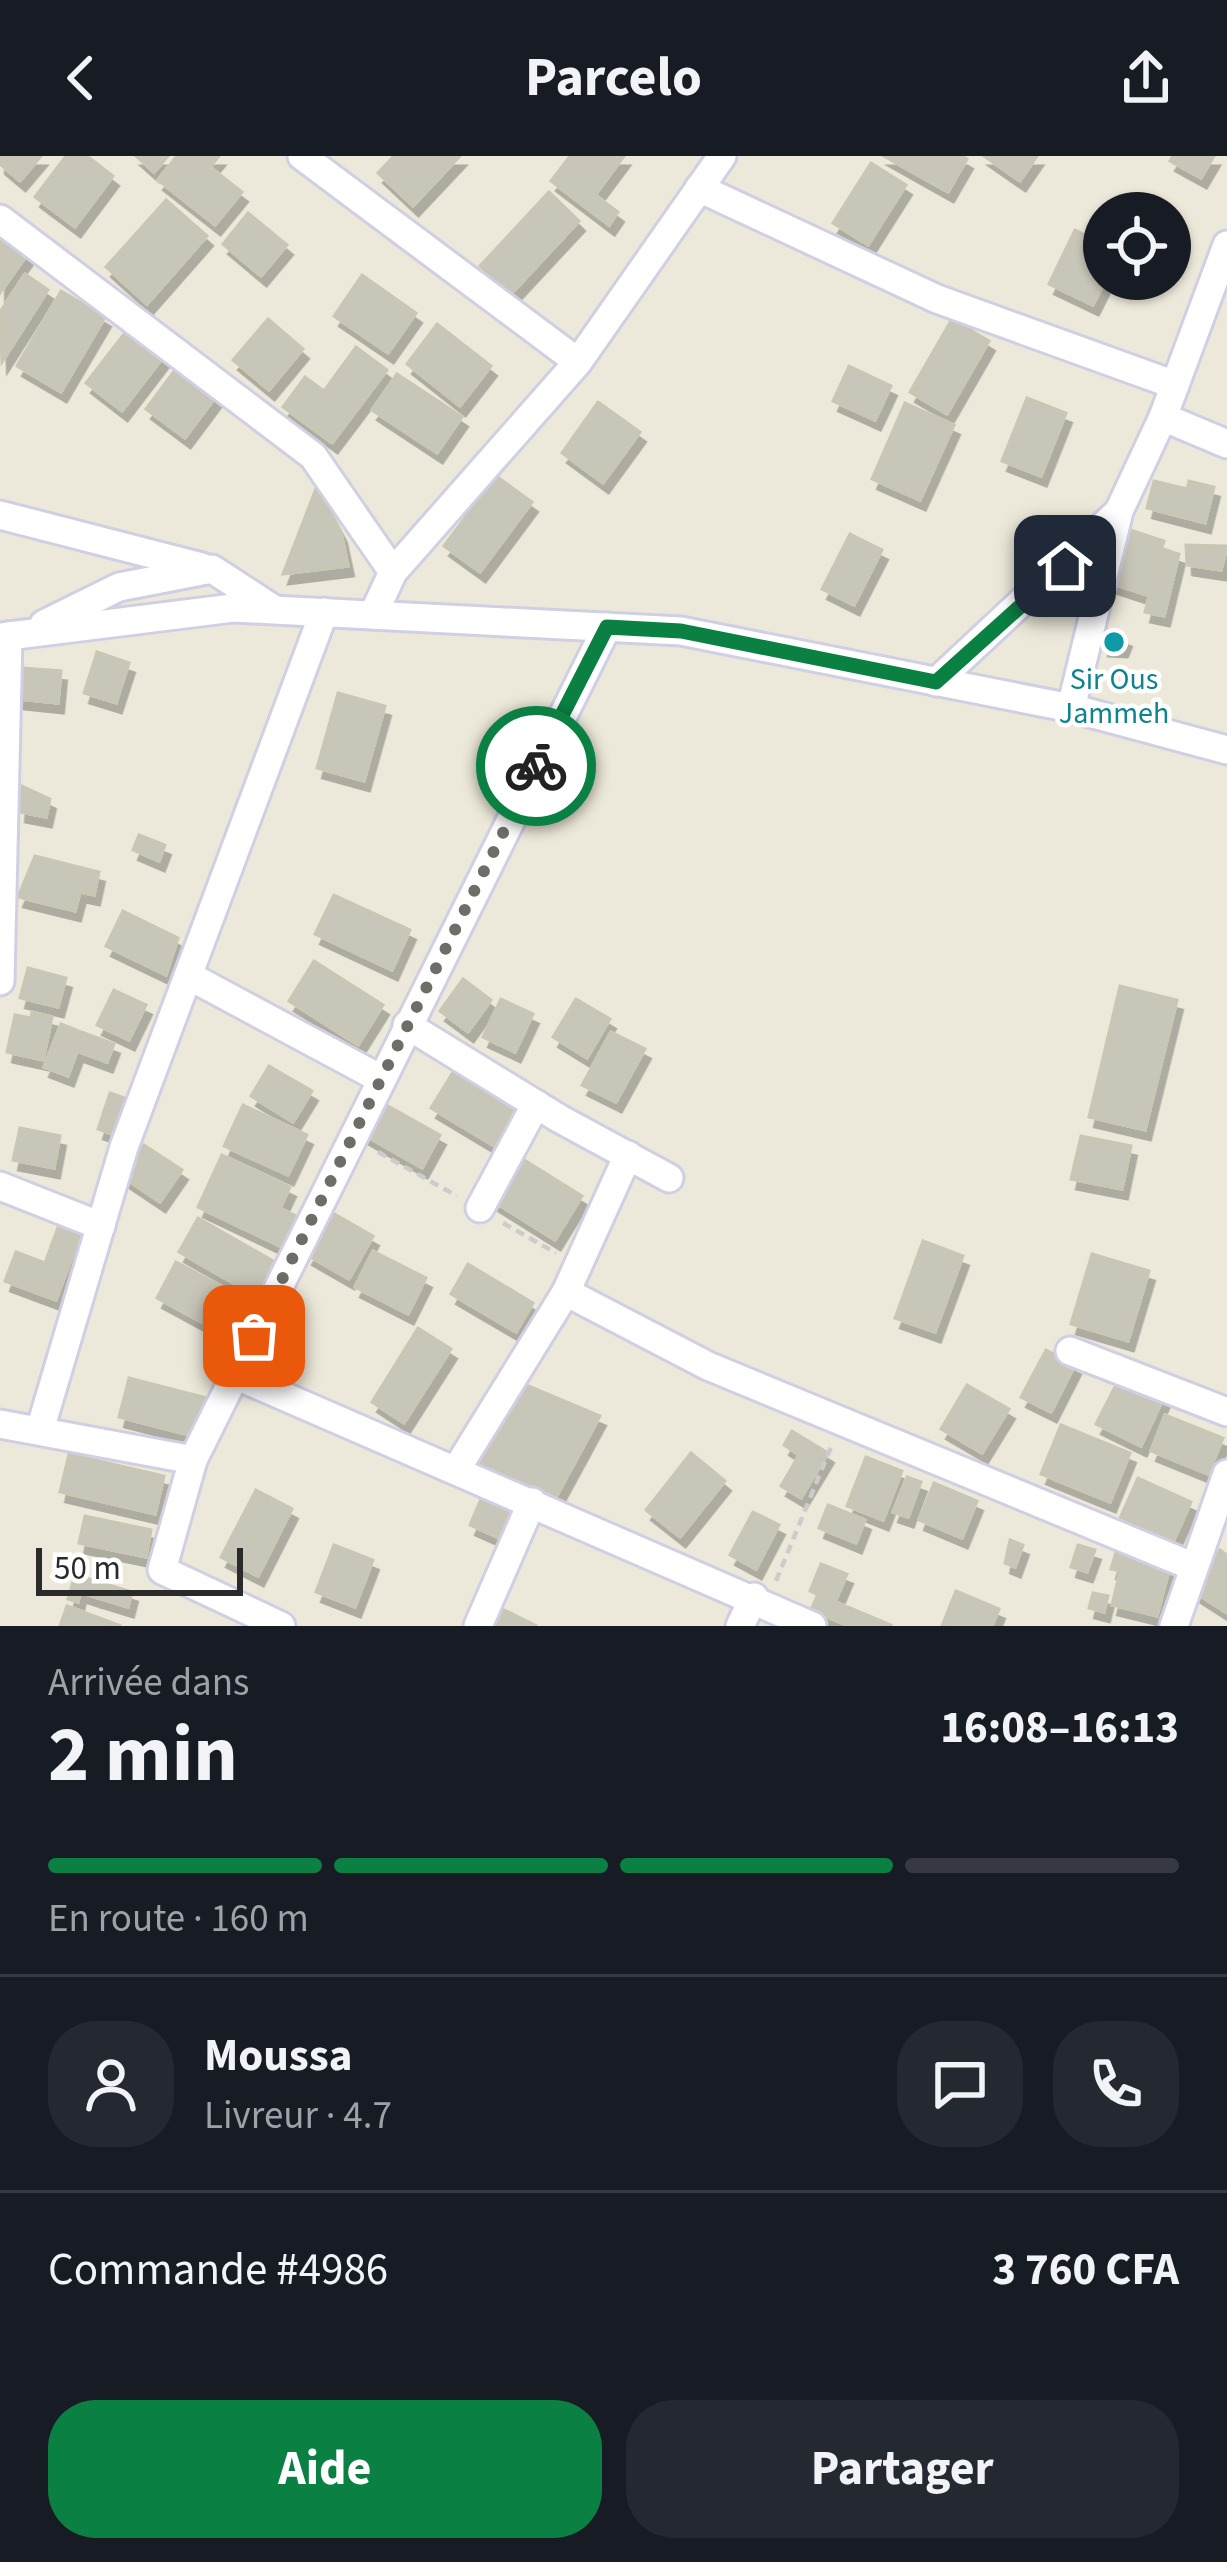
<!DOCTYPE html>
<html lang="fr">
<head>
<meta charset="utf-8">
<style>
	body { margin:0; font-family:"Source Sans 3",sans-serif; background:#242831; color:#f1f3f6; height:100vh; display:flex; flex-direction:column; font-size:45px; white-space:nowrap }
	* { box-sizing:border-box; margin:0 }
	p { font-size:39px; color:#9ea1a6 }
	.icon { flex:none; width:66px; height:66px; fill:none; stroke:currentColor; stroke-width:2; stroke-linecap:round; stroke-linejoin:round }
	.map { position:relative; height:1470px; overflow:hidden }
	.drawer { display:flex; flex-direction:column; background:#171b24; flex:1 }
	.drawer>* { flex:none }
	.fabs { position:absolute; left:1083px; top:36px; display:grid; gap:24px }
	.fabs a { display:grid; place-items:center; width:108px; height:108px; border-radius:50%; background:#171b24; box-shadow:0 3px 9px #0004; font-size:60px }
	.scale { position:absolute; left:36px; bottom:30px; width:207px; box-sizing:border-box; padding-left:12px; border:6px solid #2a2a2a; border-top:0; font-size:33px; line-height:42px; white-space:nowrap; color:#2a2a2a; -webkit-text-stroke:9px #fff; paint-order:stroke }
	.pin { position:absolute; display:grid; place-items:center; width:102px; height:102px; color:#fff; margin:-51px; border-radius:24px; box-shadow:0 6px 18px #0006 }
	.courier { position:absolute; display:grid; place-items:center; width:120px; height:120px; margin:-60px; border:9px solid #0b8043; border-radius:50%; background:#fff; color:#222; box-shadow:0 3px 15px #0007 }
	.summary em { font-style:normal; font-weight:700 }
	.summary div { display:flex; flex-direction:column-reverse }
	.summary { display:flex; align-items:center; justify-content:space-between; height:204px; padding:0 48px }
	h1 { font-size:78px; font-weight:700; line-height:90px }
	.bar { display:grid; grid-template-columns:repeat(4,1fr); gap:18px 12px; align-content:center; height:144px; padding:0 48px }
	.bar i { height:15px; border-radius:9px; background:#363941 }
	.bar .active { background:#0b8043 }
	.bar p { grid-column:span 4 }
	.line { display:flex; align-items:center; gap:30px; padding:0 48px; border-top:3px solid #363941 }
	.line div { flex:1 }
	.round { display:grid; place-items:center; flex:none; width:126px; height:126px; border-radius:48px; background:#242831 }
	.button { display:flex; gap:24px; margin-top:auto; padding:24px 48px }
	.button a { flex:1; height:138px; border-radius:48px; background:#0b8043; color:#fff; font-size:48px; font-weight:700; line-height:138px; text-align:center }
	.button a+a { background:#242831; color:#f1f3f6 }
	header { display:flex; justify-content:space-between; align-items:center; height:156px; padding:0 48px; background:#171b24; font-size:54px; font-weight:700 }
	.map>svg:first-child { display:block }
	.building { fill:#c8c6b9; stroke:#c9c6b4; stroke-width:3; filter:url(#shadow) }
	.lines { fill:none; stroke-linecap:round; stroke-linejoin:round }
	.minor-casing { stroke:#d0cfe4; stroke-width:33 }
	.path { stroke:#ccc; stroke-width:4.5; stroke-dasharray:9 6; stroke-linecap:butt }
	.minor { stroke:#fff; stroke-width:27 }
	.done { stroke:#6e6d68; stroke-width:12; stroke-dasharray:0 21.6 }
	.route { stroke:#0b8043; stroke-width:15 }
	.culture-dot { fill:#0f9aa8; stroke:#fff; stroke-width:4.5 }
	.labels { text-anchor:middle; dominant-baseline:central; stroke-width:9; stroke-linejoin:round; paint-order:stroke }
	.culture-label { font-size:30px; fill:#0d838f; stroke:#fff }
</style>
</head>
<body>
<header><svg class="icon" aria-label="back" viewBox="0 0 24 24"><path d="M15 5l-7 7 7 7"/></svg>Parcelo<svg class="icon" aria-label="share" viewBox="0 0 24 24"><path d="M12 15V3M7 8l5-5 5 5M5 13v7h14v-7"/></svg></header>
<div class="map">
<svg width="1227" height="1470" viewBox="0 0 1227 1470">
	<defs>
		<filter id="shadow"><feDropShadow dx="5.5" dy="10" stdDeviation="0" flood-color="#0004"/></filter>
	</defs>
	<rect width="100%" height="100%" fill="#ede9da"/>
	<g class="building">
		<path d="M0,0H41L20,25L0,8Z"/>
		<path d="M66,0H87L113,20L75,71L35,41Z"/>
		<path d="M136,0H168L154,16Z"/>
		<path d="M177,0H219L210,11L242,36L215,69L158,24Z"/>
		<path d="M394,0H460L413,50L378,17Z"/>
		<path d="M570,0H624L595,39L618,56L609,69L551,25Z"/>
		<path d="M884,0H962L967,3L948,36Z"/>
		<path d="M984,0H1037L1020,25Z"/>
		<path d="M1173,0H1214L1201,22L1170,5Z"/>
		<path d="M871,7L906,29L868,89L833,67Z"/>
		<path d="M549,36L579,65L510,139L480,110Z"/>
		<path d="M166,44L207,80L147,148L106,111Z"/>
		<path d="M248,57L287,89L261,120L223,88Z"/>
		<path d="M1075,74L1104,88L1106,123L1093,149L1049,128Z"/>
		<path d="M5,75L31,93L0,137V83Z"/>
		<path d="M25,118L48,134L2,206L0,156Z"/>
		<path d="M362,119L416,157L388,197L334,160Z"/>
		<path d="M61,135L105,161L61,236L17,210Z"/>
		<path d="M268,163L303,193L269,234L233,204Z"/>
		<path d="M952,163L989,185L947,258L910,236Z"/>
		<path d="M437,168L491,210L460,250L407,208Z"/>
		<path d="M131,169L167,196L122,255L86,227Z"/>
		<path d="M356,191L387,214L332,287L283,251L305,221L324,235Z"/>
		<path d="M178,210L217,239L185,282L146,253Z"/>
		<path d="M849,210L891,230L875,264L833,245Z"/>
		<path d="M397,218L462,261L437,297L372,254Z"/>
		<path d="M1027,242L1066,257L1041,320L1002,305Z"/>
		<path d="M598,246L640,276L603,327L562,297Z"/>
		<path d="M905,247L954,269L920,344L872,323Z"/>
		<path d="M496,320L532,346L480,416L444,390Z"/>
		<path d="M1154,325L1187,333L1189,325L1214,331L1205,367L1147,352Z"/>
		<path d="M317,330L341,377L348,410L283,418Z"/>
		<path d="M1124,372L1164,385L1147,439L1107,426Z"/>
		<path d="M850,378L882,394L854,449L822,433Z"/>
		<path d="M1186,389L1227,390L1221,414L1187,409Z"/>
		<path d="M1162,393L1179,398L1164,460L1145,456Z"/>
		<path d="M1105,473L1126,481L1122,491L1103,490Z"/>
		<path d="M97,496L129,507L116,547L84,537Z"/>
		<path d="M22,512L61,515L58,547L18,543Z"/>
		<path d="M338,537L385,550L364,625L317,612Z"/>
		<path d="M22,630L50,643L46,661L20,656Z"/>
		<path d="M139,679L165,689L159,705L133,694Z"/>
		<path d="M35,700L99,716L94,739L80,736L75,755L18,741Z"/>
		<path d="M334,739L410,774L392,814L315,778Z"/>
		<path d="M123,755L178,782L166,819L106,790Z"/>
		<path d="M314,805L383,849L358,889L289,845Z"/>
		<path d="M28,812L66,822L58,851L20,842Z"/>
		<path d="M463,823L491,844L468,876L440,855Z"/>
		<path d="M1120,830L1177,844L1145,974L1089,961Z"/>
		<path d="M114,834L146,849L129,884L97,869Z"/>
		<path d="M501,843L533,858L515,896L483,881Z"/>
		<path d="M576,843L610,863L587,902L553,881Z"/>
		<path d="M32,856L52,861L43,904L7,896L15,859L31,862Z"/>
		<path d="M61,868L84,877L68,920L44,911Z"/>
		<path d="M611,876L645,893L616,946L582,929Z"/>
		<path d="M84,877L114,888L107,906L77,895Z"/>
		<path d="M458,908L527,951L501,994L431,952Z"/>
		<path d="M269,910L312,935L293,966L251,940Z"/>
		<path d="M110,937L127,943L115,979L98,973Z"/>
		<path d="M379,945L440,979L422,1012L361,977Z"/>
		<path d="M243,949L307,979L288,1019L224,990Z"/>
		<path d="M20,972L60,980L54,1012L13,1004Z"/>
		<path d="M1081,980L1131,990L1122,1033L1071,1023Z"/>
		<path d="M144,989L182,1014L160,1046L123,1021Z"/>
		<path d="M222,999L290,1031L280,1052L296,1060L282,1091L198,1051Z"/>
		<path d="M521,1002L582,1040L555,1084L493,1045Z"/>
		<path d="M331,1056L373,1080L349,1123L307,1099Z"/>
		<path d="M198,1062L275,1106L256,1140L179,1096Z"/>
		<path d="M60,1066L82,1074L56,1144L5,1125L16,1096L45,1107Z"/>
		<path d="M923,1085L963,1100L935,1176L895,1162Z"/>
		<path d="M373,1095L426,1122L408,1158L355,1131Z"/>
		<path d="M1092,1098L1149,1115L1128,1185L1071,1168Z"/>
		<path d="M176,1106L259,1150L240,1187L157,1142Z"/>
		<path d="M468,1108L533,1147L516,1176L451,1138Z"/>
		<path d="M418,1172L451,1193L404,1267L372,1246Z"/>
		<path d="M1046,1194L1075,1209L1051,1256L1021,1241Z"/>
		<path d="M1120,1221L1164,1241L1141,1290L1096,1268Z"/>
		<path d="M129,1222L207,1242L196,1281L119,1261Z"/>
		<path d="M526,1229L600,1260L556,1341L475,1308Z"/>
		<path d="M967,1229L1009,1253L982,1297L941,1273Z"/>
		<path d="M1165,1259L1223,1282L1208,1318L1151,1295Z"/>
		<path d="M1061,1269L1130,1297L1110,1346L1041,1318Z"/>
		<path d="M792,1275L828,1297L801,1342L781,1330L799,1299L784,1289Z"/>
		<path d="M691,1297L725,1325L680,1381L646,1354Z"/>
		<path d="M69,1298L164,1320L155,1358L60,1336Z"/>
		<path d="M866,1301L902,1315L883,1364L847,1350Z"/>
		<path d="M907,1321L921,1326L908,1361L893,1356Z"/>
		<path d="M1138,1322L1191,1346L1170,1393L1117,1369Z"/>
		<path d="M934,1327L977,1345L962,1382L919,1364Z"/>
		<path d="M256,1334L292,1353L258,1420L221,1401Z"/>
		<path d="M481,1343L510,1356L499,1382L470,1369Z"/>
		<path d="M828,1349L865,1364L856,1387L819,1372Z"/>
		<path d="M753,1356L779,1369L756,1413L730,1399Z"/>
		<path d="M85,1360L151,1374L146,1401L79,1387Z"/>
		<path d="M1010,1384L1023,1389L1015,1411L1005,1407Z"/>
		<path d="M334,1389L373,1404L355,1451L316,1436Z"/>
		<path d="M1078,1389L1095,1394L1087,1416L1071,1411Z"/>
		<path d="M1220,1394L1227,1399V1457L1193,1435Z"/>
		<path d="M1116,1396L1170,1410L1157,1460L1112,1449L1120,1415L1111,1413Z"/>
		<path d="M821,1408L847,1418L835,1446L810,1435Z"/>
		<path d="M75,1419L99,1426L95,1441L80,1436L78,1446L68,1443Z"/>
		<path d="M99,1426L132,1436L128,1451L95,1441Z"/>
		<path d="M956,1435L999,1453L992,1470H942Z"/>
		<path d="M1093,1437L1108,1440L1104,1456L1089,1452Z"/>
		<path d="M818,1438L850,1452L844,1468L811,1454Z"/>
		<path d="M67,1450L121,1470H60Z"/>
		<path d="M498,1451L537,1470H488Z"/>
		<path d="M850,1452L891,1469V1470L844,1468Z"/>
	</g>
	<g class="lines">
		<defs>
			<g id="minor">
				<path d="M302,0L578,206"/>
				<path d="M699,32L937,143L1175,229"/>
				<path d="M0,63L313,300L393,416"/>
				<path d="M1163,261L1227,288"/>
				<path d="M0,359L202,411"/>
				<path d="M373,459L393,416L578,206L722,0"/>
				<path d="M44,468L119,431L212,413L272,452"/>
				<path d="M0,481L233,452L681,475L1071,552L1227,594"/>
				<path d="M936,526L1116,358"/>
				<path d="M1071,552L1119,355L1163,261L1227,89"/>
				<path d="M191,821L381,923"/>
				<path d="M0,825L8,480"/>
				<path d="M407,869L560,963L669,1022"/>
				<path d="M0,1030L101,1070"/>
				<path d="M480,1052L536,948"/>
				<path d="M566,1136L628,999"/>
				<path d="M1070,1195L1227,1256"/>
				<path d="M235,1219L812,1470"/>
				<path d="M0,1268L193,1304"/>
				<path d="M40,1274L124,991L324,456"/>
				<path d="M456,1314L566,1136L708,1210L1194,1411"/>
				<path d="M281,1470L162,1414L193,1304L607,471"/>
				<path d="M478,1470L532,1346"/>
				<path d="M740,1470L754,1441"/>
				<path d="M1174,1470L1227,1318"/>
			</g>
		</defs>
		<use href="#minor" class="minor-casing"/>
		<g class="path">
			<path d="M378,996L457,1040"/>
			<path d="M503,1067L556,1097"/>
			<path d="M776,1425L831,1291"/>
		</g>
		<use href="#minor" class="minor"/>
	</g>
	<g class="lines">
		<path class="done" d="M254,1180L536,610"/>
		<path class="route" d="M536,610L607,471L681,475L936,526L1065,410"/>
	</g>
	<circle class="culture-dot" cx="1114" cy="486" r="12"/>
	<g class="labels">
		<g class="culture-label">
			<text x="1114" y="523">Sir Ous<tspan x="1114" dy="34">Jammeh</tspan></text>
		</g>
	</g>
</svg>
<div class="fabs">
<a><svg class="icon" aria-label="locate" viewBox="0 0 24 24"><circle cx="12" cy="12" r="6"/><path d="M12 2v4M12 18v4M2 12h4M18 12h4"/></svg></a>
</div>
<div class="scale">50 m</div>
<div class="pin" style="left:254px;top:1180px;background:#ea580c"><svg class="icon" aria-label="bag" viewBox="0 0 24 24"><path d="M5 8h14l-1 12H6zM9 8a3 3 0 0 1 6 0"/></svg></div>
<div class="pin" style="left:1065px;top:410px;background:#1f2937"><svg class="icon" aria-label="home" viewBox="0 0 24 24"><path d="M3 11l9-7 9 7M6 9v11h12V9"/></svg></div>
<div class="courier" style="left:536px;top:610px"><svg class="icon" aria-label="bike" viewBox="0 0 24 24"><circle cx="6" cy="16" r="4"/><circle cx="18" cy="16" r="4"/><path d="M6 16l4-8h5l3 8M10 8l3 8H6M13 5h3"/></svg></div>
</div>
<section class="drawer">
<div class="summary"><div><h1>2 min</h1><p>Arrivée dans</p></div><em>16:08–16:13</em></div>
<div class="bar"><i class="active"></i><i class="active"></i><i class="active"></i><i></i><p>En route · 160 m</p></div>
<div class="line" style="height:216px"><a class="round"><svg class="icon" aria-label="person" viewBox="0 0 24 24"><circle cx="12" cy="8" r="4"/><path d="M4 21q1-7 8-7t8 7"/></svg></a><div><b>Moussa</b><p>Livreur · 4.7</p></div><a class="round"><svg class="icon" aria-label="chat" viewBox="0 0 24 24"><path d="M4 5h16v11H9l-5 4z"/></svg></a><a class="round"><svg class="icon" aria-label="phone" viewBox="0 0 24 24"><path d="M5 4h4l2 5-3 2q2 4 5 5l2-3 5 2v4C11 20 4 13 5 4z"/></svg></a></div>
<div class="line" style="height:156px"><div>Commande #4986</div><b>3 760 CFA</b></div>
<div class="button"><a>Aide</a><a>Partager</a></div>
</section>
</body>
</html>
